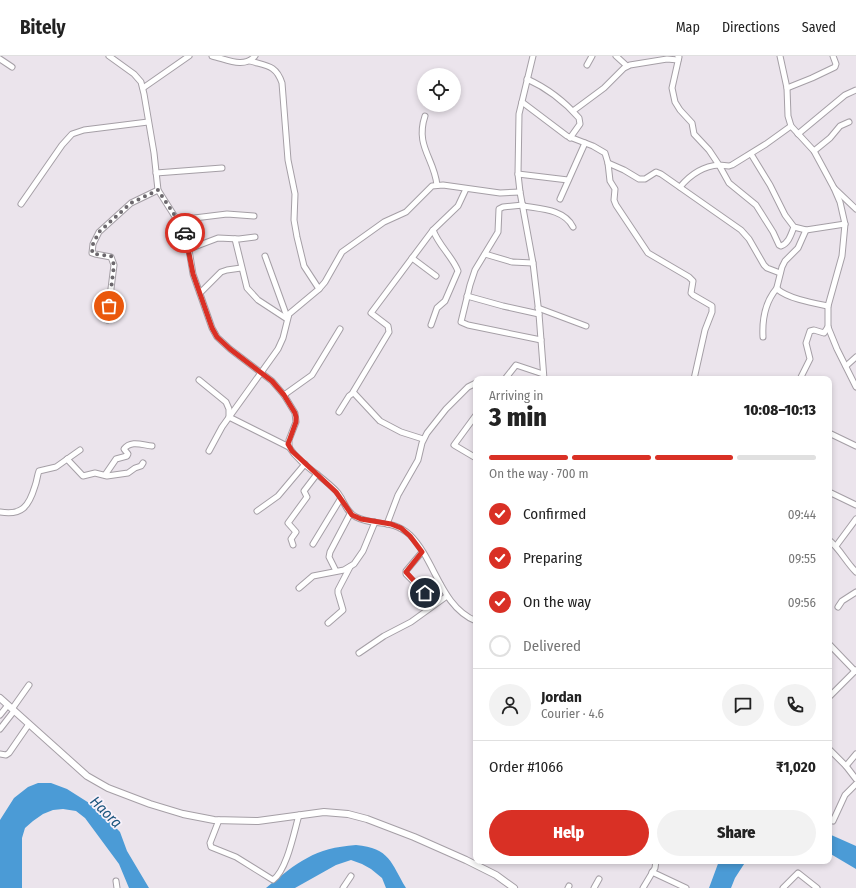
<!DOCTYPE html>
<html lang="en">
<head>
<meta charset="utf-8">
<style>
	body { margin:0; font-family:"Fira Sans Condensed",sans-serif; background:#f2f2f2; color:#222; height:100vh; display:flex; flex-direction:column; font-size:15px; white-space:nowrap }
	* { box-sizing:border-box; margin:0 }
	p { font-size:13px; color:#767676 }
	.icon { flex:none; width:22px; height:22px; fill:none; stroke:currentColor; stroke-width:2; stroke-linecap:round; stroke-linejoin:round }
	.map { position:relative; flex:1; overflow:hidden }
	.drawer { position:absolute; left:473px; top:320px; width:359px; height:488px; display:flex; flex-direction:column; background:#fff; border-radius:8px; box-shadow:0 2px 6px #0003 }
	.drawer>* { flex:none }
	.buttons { position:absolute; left:417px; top:12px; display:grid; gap:8px }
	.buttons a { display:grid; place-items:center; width:44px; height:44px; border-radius:50%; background:#fff; box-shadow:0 2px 6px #0003; font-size:20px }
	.pin { position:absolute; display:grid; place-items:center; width:34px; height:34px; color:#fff; margin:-17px; border:2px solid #fff; border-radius:50%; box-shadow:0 1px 4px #0007 }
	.courier { position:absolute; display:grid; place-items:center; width:40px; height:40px; margin:-20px; border:3px solid #d93025; border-radius:50%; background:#fff; color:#222; box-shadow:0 1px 5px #0007 }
	.overview em { font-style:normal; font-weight:800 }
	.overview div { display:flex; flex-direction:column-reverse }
	.overview { display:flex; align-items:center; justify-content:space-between; height:68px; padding:0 16px }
	h1 { font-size:26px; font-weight:800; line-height:30px }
	.bar { display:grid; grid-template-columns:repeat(4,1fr); gap:6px 4px; align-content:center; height:48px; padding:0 16px }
	.bar i { height:5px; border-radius:3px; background:#e0e0e0 }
	.bar .on { background:#d93025 }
	.bar p { grid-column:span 4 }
	.line { display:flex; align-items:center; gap:10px; padding:0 16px; border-top:1px solid #e0e0e0 }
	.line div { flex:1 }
	.round { display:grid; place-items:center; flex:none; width:42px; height:42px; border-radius:21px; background:#f2f2f2 }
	ol { padding:0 16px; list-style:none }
	li { display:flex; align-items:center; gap:12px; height:44px }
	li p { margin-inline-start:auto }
	li .icon { padding:4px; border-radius:50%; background:#d93025; color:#fff; stroke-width:4 }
	li:last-child { color:#767676 }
	li i { width:22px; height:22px; border:2px solid #e0e0e0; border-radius:50% }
	.cta { display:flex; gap:8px; margin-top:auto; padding:8px 16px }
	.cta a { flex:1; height:46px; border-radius:24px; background:#d93025; color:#fff; font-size:16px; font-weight:800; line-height:46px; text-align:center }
	.cta a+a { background:#f2f2f2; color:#222 }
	header { display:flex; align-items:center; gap:24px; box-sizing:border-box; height:56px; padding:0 20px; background:#fff; border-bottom:1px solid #e0e0e0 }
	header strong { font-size:19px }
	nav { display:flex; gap:22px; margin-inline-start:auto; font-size:14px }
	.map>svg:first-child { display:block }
	.water { fill:#4b9bd6 }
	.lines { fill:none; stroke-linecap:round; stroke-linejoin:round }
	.minor-casing { stroke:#a59fa6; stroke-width:7 }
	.tertiary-casing { stroke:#a59fa6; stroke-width:8 }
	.minor { stroke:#fff; stroke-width:5 }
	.tertiary { stroke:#fff; stroke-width:6 }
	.done { stroke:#6c686d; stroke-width:4; stroke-dasharray:0 7.2 }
	.route { stroke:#d93025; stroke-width:5 }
	.labels { text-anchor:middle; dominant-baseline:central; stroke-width:3.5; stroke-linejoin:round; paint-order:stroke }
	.water-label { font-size:15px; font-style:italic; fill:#1d567e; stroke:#f8f1fa }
</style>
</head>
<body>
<header>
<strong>Bitely</strong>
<nav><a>Map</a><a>Directions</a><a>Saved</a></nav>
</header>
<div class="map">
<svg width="856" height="832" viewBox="0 0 856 832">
	<rect width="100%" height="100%" fill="#ebe4ec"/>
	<g class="water">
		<path d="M38,727H51L67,733L97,752L120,776L127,795L149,832H129L119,808L85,762L76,755L63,753L53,754L43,758L33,765L25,772L22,782V832H0V764L14,742L28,731Z"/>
		<path d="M829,778L856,790V813L829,797Z"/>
		<path d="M356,789C390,792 391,807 406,832H386L382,822L371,813L362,808L351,804L336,809L295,832H266C298,806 314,792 356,789Z"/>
		<path d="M719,805H746L735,822L731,832H709Z"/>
	</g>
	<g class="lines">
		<defs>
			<g id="minor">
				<path d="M109,0L134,18L141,26L144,38L154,97L158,134L184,175L187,182L193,218L212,272L217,281L230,293L272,325L284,339L295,357L296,366L289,384V391C301,410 323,420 338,437C344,445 346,456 356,461C375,471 391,462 410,479C436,505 440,550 476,565"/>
				<path d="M212,0C226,3 244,13 255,0"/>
				<path d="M533,0L519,58L518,118L520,136L533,207L539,258L544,323"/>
				<path d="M616,0L627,10"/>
				<path d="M678,0L679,1L672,32L675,46L680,54L692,67L694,78L709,94L719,109L729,110L732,109L766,88L791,70"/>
				<path d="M780,0L787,32L788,60L791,70L814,95L834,132L856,153"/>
				<path d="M0,3L12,11"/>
				<path d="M250,5C267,10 276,9 282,27L288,104L295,138L294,164L297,181L304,210L319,233"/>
				<path d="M587,9L592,0"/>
				<path d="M527,23C547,32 565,46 579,62L580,68L570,82"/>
				<path d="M143,32L189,0"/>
				<path d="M787,32L812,22L835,11L836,8L833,0"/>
				<path d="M522,46L567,80L593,90L605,97L608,107L610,125L615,133L614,144L616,149L648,197L689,221L693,225L691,237L693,239L712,250V256L705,274L694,323"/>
				<path d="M573,55L604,32L624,12L630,9L667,3L678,4"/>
				<path d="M425,60C415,90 434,102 437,129"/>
				<path d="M798,78L845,39L856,34"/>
				<path d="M814,95L830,82L840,70L849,66"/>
				<path d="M751,98L770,129L785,159L794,171L806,174L845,168"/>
				<path d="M608,107L624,114L639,123H645L656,116L661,118L741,174L749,183L764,209L767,212L780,217"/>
				<path d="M156,117L222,112"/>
				<path d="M518,118L568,124"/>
				<path d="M680,131C690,119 703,110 719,109L729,127L756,149L773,176L779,189L781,190C789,187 791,178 794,171"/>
				<path d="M834,132L840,146L845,168L842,200L828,250V271L837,293L856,331"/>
				<path d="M560,143L585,87"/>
				<path d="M21,148L62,89L72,78L84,74L148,66"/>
				<path d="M523,149L503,151L499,153L498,176L475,214L470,229L461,266L468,269L541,284"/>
				<path d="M523,150C540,153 564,153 573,171"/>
				<path d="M178,164L227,158L254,160"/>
				<path d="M806,174L798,192L785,205L782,211L777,231V233C789,243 813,247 828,250"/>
				<path d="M235,183L247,232L258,244L287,263"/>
				<path d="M189,193L218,182L239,183L255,181"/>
				<path d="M485,198L512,206L533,207"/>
				<path d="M265,200L286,258L288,260"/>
				<path d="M412,202L436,220"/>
				<path d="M200,237L221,216L227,214L241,212"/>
				<path d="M467,240L503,250L539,258"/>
				<path d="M538,252L586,270"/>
				<path d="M107,264L114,209L111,201L95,198L92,197L93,188L99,176L131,147L158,134"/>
				<path d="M431,269L437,252L445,245L458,215C452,200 439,190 433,174"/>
				<path d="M763,281C762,263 765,246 777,232"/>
				<path d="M846,310L856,301"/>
				<path d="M505,323L516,309L543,318"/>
				<path d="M800,323L810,303L806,287L810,275L814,274L824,277L828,271"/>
				<path d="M199,324L226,346L229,353V361L289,391"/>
				<path d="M284,339L312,319L340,273"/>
				<path d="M339,356L349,340L353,337"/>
				<path d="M476,359L454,389L476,402"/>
				<path d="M829,377L856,390"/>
				<path d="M423,383L401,376L380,365L353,336L389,276L388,270L371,257L433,174L458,150L466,133"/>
				<path d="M209,395L222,371L278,293L283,282L289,258L319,233L325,226L342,196L384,166L406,156L432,130L443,129L500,137L520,136"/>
				<path d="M67,403L83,420L95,417L107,420L128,417L135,412L141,410L143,407"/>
				<path d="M105,419L116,403L127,400L128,398L124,393C131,384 142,389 152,390"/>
				<path d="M829,436L856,449"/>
				<path d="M257,455L278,440L305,408"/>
				<path d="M0,456C22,460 29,450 35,430C37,425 37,420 39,415L56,411L80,394"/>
				<path d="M387,468L398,439L418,404L422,387L427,377L446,353L468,331L476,327"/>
				<path d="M829,484C840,493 846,506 856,516"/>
				<path d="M313,488L341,442"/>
				<path d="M293,489L291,483L296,476L288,467L307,441L304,435L317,418"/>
				<path d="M836,490L856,463"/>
				<path d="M422,496L406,515V518L427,539L440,528"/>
				<path d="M336,515L329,501L330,496L350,458"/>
				<path d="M299,532L313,520L344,514L354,508L363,495L375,466"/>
				<path d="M838,551L842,545L856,536"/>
				<path d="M328,567L343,554L338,537V534L350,511"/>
				<path d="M829,588L855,615"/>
				<path d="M359,597L384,580L411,566L447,540"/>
				<path d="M829,641L856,614"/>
				<path d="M12,653L29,629"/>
				<path d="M0,659L8,649"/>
				<path d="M0,673L14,655"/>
				<path d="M829,693L846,710L856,723"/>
				<path d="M0,698L6,699L9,697L29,668"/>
				<path d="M846,710L856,698"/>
				<path d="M219,764L210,787L211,791L236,801L273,824C287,814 294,776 299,759"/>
				<path d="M833,765L845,739L856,728"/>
				<path d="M652,816L686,832"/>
				<path d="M116,825L117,832"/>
				<path d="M343,832L351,820"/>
				<path d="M568,832L569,830"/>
				<path d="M594,832L599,823"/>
				<path d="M643,832L655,812L656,805"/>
				<path d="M783,832L798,817L817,832"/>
			</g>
			<path id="tertiary" d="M0,642L87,720L108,732L150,748L183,758L214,764L258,765L324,756L348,758L367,763L414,781L466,804L496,819L514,832"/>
		</defs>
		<use href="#minor" class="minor-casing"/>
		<use href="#tertiary" class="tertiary-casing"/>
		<use href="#minor" class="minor"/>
		<use href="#tertiary" class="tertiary"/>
	</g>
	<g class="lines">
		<path class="done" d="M109,250L114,209L111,200L95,198L92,197L93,188L99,176L131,147L158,134L182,170L185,177"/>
		<path class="route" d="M185,177L193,218L212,272L217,281L230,293L272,325L284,339L295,357L296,361V366L288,388L292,395L336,436L352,459L361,463L391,468L401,472L410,480L422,496L406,516L425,537"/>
	</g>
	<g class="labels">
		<g class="water-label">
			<text transform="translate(106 756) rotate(45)">Haora</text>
		</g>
	</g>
</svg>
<div class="buttons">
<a><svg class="icon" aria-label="locate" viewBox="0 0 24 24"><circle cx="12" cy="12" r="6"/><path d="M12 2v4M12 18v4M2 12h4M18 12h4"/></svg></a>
</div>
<div class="pin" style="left:109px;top:250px;background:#ea580c"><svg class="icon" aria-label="bag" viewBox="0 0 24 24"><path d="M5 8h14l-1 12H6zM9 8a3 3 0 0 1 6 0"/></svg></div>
<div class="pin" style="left:425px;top:537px;background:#1f2937"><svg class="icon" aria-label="home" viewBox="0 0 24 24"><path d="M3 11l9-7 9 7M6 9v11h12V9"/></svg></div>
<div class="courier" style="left:185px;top:177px"><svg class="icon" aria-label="car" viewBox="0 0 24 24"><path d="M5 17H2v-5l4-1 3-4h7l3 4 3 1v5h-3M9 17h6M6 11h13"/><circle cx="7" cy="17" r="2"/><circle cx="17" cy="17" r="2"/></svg></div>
<section class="drawer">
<div class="overview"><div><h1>3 min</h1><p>Arriving in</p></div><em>10:08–10:13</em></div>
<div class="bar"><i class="on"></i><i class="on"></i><i class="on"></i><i></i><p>On the way · 700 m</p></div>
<ol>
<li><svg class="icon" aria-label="check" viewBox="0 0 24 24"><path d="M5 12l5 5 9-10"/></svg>Confirmed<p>09:44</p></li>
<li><svg class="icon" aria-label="check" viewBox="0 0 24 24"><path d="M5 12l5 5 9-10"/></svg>Preparing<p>09:55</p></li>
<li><svg class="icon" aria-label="check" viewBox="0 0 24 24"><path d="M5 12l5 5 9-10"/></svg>On the way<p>09:56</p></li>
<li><i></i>Delivered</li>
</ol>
<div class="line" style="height:72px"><a class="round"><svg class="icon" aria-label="person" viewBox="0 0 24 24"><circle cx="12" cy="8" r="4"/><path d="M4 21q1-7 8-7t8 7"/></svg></a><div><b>Jordan</b><p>Courier · 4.6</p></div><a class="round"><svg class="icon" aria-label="chat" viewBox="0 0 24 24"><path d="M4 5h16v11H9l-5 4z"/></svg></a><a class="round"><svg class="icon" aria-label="phone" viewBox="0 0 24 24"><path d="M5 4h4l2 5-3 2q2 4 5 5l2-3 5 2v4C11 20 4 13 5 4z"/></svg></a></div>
<div class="line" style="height:52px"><div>Order #1066</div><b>₹1,020</b></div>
<div class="cta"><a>Help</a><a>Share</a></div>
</section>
</div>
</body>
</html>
